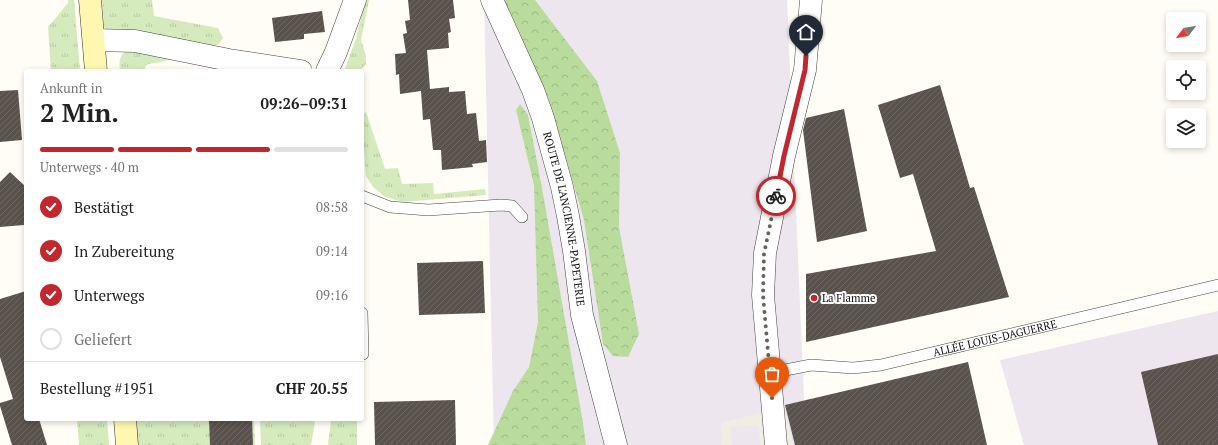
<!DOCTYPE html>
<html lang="de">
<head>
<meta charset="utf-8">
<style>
	body { margin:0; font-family:"PT Serif",serif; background:#f6f6f6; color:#222; height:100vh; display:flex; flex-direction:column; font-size:15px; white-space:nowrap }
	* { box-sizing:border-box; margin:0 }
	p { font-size:13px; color:#767676 }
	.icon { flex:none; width:22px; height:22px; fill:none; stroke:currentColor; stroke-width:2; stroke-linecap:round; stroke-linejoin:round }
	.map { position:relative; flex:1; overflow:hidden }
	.side { position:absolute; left:24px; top:69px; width:340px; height:352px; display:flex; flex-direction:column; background:#fff; border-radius:4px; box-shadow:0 2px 6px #0003 }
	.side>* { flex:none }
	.needle { width:26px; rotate:239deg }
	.controls { position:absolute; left:1166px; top:12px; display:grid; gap:8px }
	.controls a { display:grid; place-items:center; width:40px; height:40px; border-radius:4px; background:#fff; box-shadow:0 2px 6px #0003; font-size:20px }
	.pin { position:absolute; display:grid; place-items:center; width:34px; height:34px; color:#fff; margin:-41px -17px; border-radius:50% 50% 50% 0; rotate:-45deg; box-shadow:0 0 4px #0007 }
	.pin .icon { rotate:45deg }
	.courier { position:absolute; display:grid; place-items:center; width:40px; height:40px; margin:-20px; border:3px solid #c4262e; border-radius:50%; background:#fff; color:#222; box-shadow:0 1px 5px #0007 }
	.headline em { font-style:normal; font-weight:800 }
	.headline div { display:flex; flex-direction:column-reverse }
	.headline { display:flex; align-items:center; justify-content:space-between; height:68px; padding:0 16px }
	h1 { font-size:26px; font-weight:800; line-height:30px }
	.bar { display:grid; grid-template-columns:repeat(4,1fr); gap:6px 4px; align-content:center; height:48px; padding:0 16px }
	.bar i { height:5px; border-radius:3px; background:#e0e0e0 }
	.bar .selected { background:#c4262e }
	.bar p { grid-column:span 4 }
	.line { display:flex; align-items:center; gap:10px; padding:0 16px; border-top:1px solid #e0e0e0 }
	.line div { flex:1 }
	ol { padding:0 16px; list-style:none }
	li { display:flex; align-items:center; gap:12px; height:44px }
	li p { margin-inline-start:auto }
	li .icon { padding:4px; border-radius:50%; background:#c4262e; color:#fff; stroke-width:4 }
	li:last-child { color:#767676 }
	li i { width:22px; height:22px; border:2px solid #e0e0e0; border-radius:50% }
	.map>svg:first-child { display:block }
	.industrial { fill:#eee6ef }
	.grass { fill:url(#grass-tufts) }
	.forest { fill:url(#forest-crowns) }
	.plaza { fill:#f1ede2 }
	.building { fill:url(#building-hatch) }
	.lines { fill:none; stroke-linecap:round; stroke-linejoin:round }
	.service-casing { stroke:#444; stroke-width:12 }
	.minor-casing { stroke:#444; stroke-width:23 }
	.secondary-casing { stroke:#333; stroke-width:23 }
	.service { stroke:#fff; stroke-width:11 }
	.minor { stroke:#fff; stroke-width:22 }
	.secondary { stroke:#fff6b0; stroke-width:22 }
	.done { stroke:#646461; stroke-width:4; stroke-dasharray:0 7.2 }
	.route { stroke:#c4262e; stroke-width:5 }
	.poi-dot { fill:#c4262e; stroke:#fff; stroke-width:1.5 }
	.labels { text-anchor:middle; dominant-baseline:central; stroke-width:4; stroke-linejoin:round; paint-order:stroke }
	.street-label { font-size:11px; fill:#111; stroke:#fff }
	.poi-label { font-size:11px; fill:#111; stroke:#fff; text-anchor:start }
</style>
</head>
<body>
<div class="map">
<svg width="1218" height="445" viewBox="0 0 1218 445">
	<defs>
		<pattern id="grass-tufts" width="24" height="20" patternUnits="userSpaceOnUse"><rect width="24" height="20" fill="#d5ebbd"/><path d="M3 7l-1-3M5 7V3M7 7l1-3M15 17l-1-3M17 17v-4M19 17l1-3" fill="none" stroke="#b6c8a1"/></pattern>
		<pattern id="forest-crowns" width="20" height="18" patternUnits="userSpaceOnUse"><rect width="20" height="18" fill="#b9dc9c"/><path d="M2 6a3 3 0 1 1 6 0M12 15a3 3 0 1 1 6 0" fill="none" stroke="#9ebc85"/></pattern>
		<pattern id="building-hatch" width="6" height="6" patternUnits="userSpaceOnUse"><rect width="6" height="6" fill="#5a524d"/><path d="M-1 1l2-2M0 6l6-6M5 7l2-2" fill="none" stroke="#6d6662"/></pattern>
	</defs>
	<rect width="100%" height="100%" fill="#fffdf5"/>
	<g class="industrial">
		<path d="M484,0H787L806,445H494Z"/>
		<path d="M1218,311V445H1024L1000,360Z"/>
	</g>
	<g class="grass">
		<path d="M68,0H74L80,71H51L48,27L68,3Z"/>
		<path d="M102,0H152L154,16L218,28L223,38L219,44L208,48L109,32L104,27Z"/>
		<path d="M365,0H369L361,40L366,56V64L360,71H344L356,39Z"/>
		<path d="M127,50L172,58C166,63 154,62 146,65L144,71H120C119,61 119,56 127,50Z"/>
		<path d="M366,112L385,169L398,168L402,184L433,183L434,194L485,189L486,195L403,202L385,197L373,187L366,176L364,152L362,146V115Z"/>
		<path d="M77,419H107L109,445H79Z"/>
		<path d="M136,419H254L255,445H138Z"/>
		<path d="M260,419H315L313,434L311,445H261Z"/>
		<path d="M331,419H357V445H328Z"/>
	</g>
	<g class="forest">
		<path d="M500,0H535L597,81L620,153L619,227L639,334L628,357L613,356L603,344L584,220L548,97Z"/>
		<path d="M520,104L528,115L542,188L583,423L586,445H488L513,391L529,367L538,322L534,185L516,110Z"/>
	</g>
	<path class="plaza" d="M784,407L793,445H760L759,426L731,427L732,445H722L721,423Z"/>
	<g class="building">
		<path d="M408,0H453L455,18L449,19L451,32L448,33L449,48L427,50L430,89L449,87V92L465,91L467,114L476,113L479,141L486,140L487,162L472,164L473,167L442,170L441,150H433L430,119L423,120L421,91L400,94L399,74L396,75L395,54L406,53L403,34L407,33L405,21L410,20Z"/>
		<path d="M322,11L325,32L304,34V39L275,42L272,18Z"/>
		<path d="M940,85L970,188L974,187L1009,297L806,342V274L936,251L913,174L900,178L878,105Z"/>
		<path d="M18,90L22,140L0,142V91Z"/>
		<path d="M844,109L867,231L817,242L803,130L806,118Z"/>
		<path d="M10,172L26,187V210L24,213V225L0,227V182Z"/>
		<path d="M483,261L485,313L419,315L417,263Z"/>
		<path d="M26,291V419H39L47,445H12L0,406V403L13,399L0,357V299Z"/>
		<path d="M1218,354V445H1158L1141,372Z"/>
		<path d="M968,362L987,445H795L785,405Z"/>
		<path d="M455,400L456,445H375L374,402Z"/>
		<path d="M209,419H252L253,445H210Z"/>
	</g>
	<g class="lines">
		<defs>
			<g id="service">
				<path d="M362,196L390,207L428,210L501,205L512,206L522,217"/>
				<path d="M362,313L363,354"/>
				<path id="s1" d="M770,373L811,365L853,368L881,365L1218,285"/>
			</g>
			<g id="minor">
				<path id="s2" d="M492,0L533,90L543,118L562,187L568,216L574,251L582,315L616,445"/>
				<path d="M94,40L135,41L229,60L301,71"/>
				<path d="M327,71L336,52L355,0"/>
				<path d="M776,445L763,295L765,253L784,156L805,70L811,0"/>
			</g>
			<g id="secondary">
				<path d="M90,0L96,71"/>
				<path d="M125,419L127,445"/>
			</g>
		</defs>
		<use href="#service" class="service-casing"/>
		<use href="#minor" class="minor-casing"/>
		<use href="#secondary" class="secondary-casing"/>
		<use href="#service" class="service"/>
		<use href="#minor" class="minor"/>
		<use href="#secondary" class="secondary"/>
	</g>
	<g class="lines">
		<path class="done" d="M772,398L763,295L764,254L776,196"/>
		<path class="route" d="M776,196L784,156L805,70L806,56"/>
	</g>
	<circle class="poi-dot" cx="814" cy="298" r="4"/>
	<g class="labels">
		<g class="street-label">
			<text stroke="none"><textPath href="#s2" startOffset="232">ROUTE DE L'ANCIENNE-PAPETERIE</textPath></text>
			<text stroke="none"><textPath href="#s1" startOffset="229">ALLÉE LOUIS-DAGUERRE</textPath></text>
		</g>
		<g class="poi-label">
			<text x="822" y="298">La Flamme</text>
		</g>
	</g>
</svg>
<div class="controls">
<a><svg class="needle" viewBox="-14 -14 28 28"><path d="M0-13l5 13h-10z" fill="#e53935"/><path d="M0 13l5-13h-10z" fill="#767676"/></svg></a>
<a><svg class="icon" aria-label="locate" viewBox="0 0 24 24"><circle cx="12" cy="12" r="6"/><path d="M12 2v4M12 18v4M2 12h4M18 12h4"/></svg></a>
<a><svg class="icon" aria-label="layers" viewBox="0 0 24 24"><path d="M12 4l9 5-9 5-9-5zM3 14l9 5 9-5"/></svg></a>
</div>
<div class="pin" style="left:772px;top:398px;background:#ea580c"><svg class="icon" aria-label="bag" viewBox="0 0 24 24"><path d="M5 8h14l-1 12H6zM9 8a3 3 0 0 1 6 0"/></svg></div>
<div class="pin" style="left:806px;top:56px;background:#1f2937"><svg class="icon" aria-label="home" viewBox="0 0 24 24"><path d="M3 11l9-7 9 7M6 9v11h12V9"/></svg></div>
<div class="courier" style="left:776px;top:196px"><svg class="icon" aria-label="bike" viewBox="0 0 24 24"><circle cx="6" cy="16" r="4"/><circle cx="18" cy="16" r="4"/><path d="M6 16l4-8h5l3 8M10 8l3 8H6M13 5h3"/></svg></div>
<section class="side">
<div class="headline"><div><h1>2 Min.</h1><p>Ankunft in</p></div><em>09:26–09:31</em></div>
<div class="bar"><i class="selected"></i><i class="selected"></i><i class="selected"></i><i></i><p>Unterwegs · 40 m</p></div>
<ol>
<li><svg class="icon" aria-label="check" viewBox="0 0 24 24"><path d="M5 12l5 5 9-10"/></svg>Bestätigt<p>08:58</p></li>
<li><svg class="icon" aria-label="check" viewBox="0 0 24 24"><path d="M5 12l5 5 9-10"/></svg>In Zubereitung<p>09:14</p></li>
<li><svg class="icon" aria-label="check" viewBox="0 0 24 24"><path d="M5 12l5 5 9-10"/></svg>Unterwegs<p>09:16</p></li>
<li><i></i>Geliefert</li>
</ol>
<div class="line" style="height:52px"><div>Bestellung #1951</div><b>CHF 20.55</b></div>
</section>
</div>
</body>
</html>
